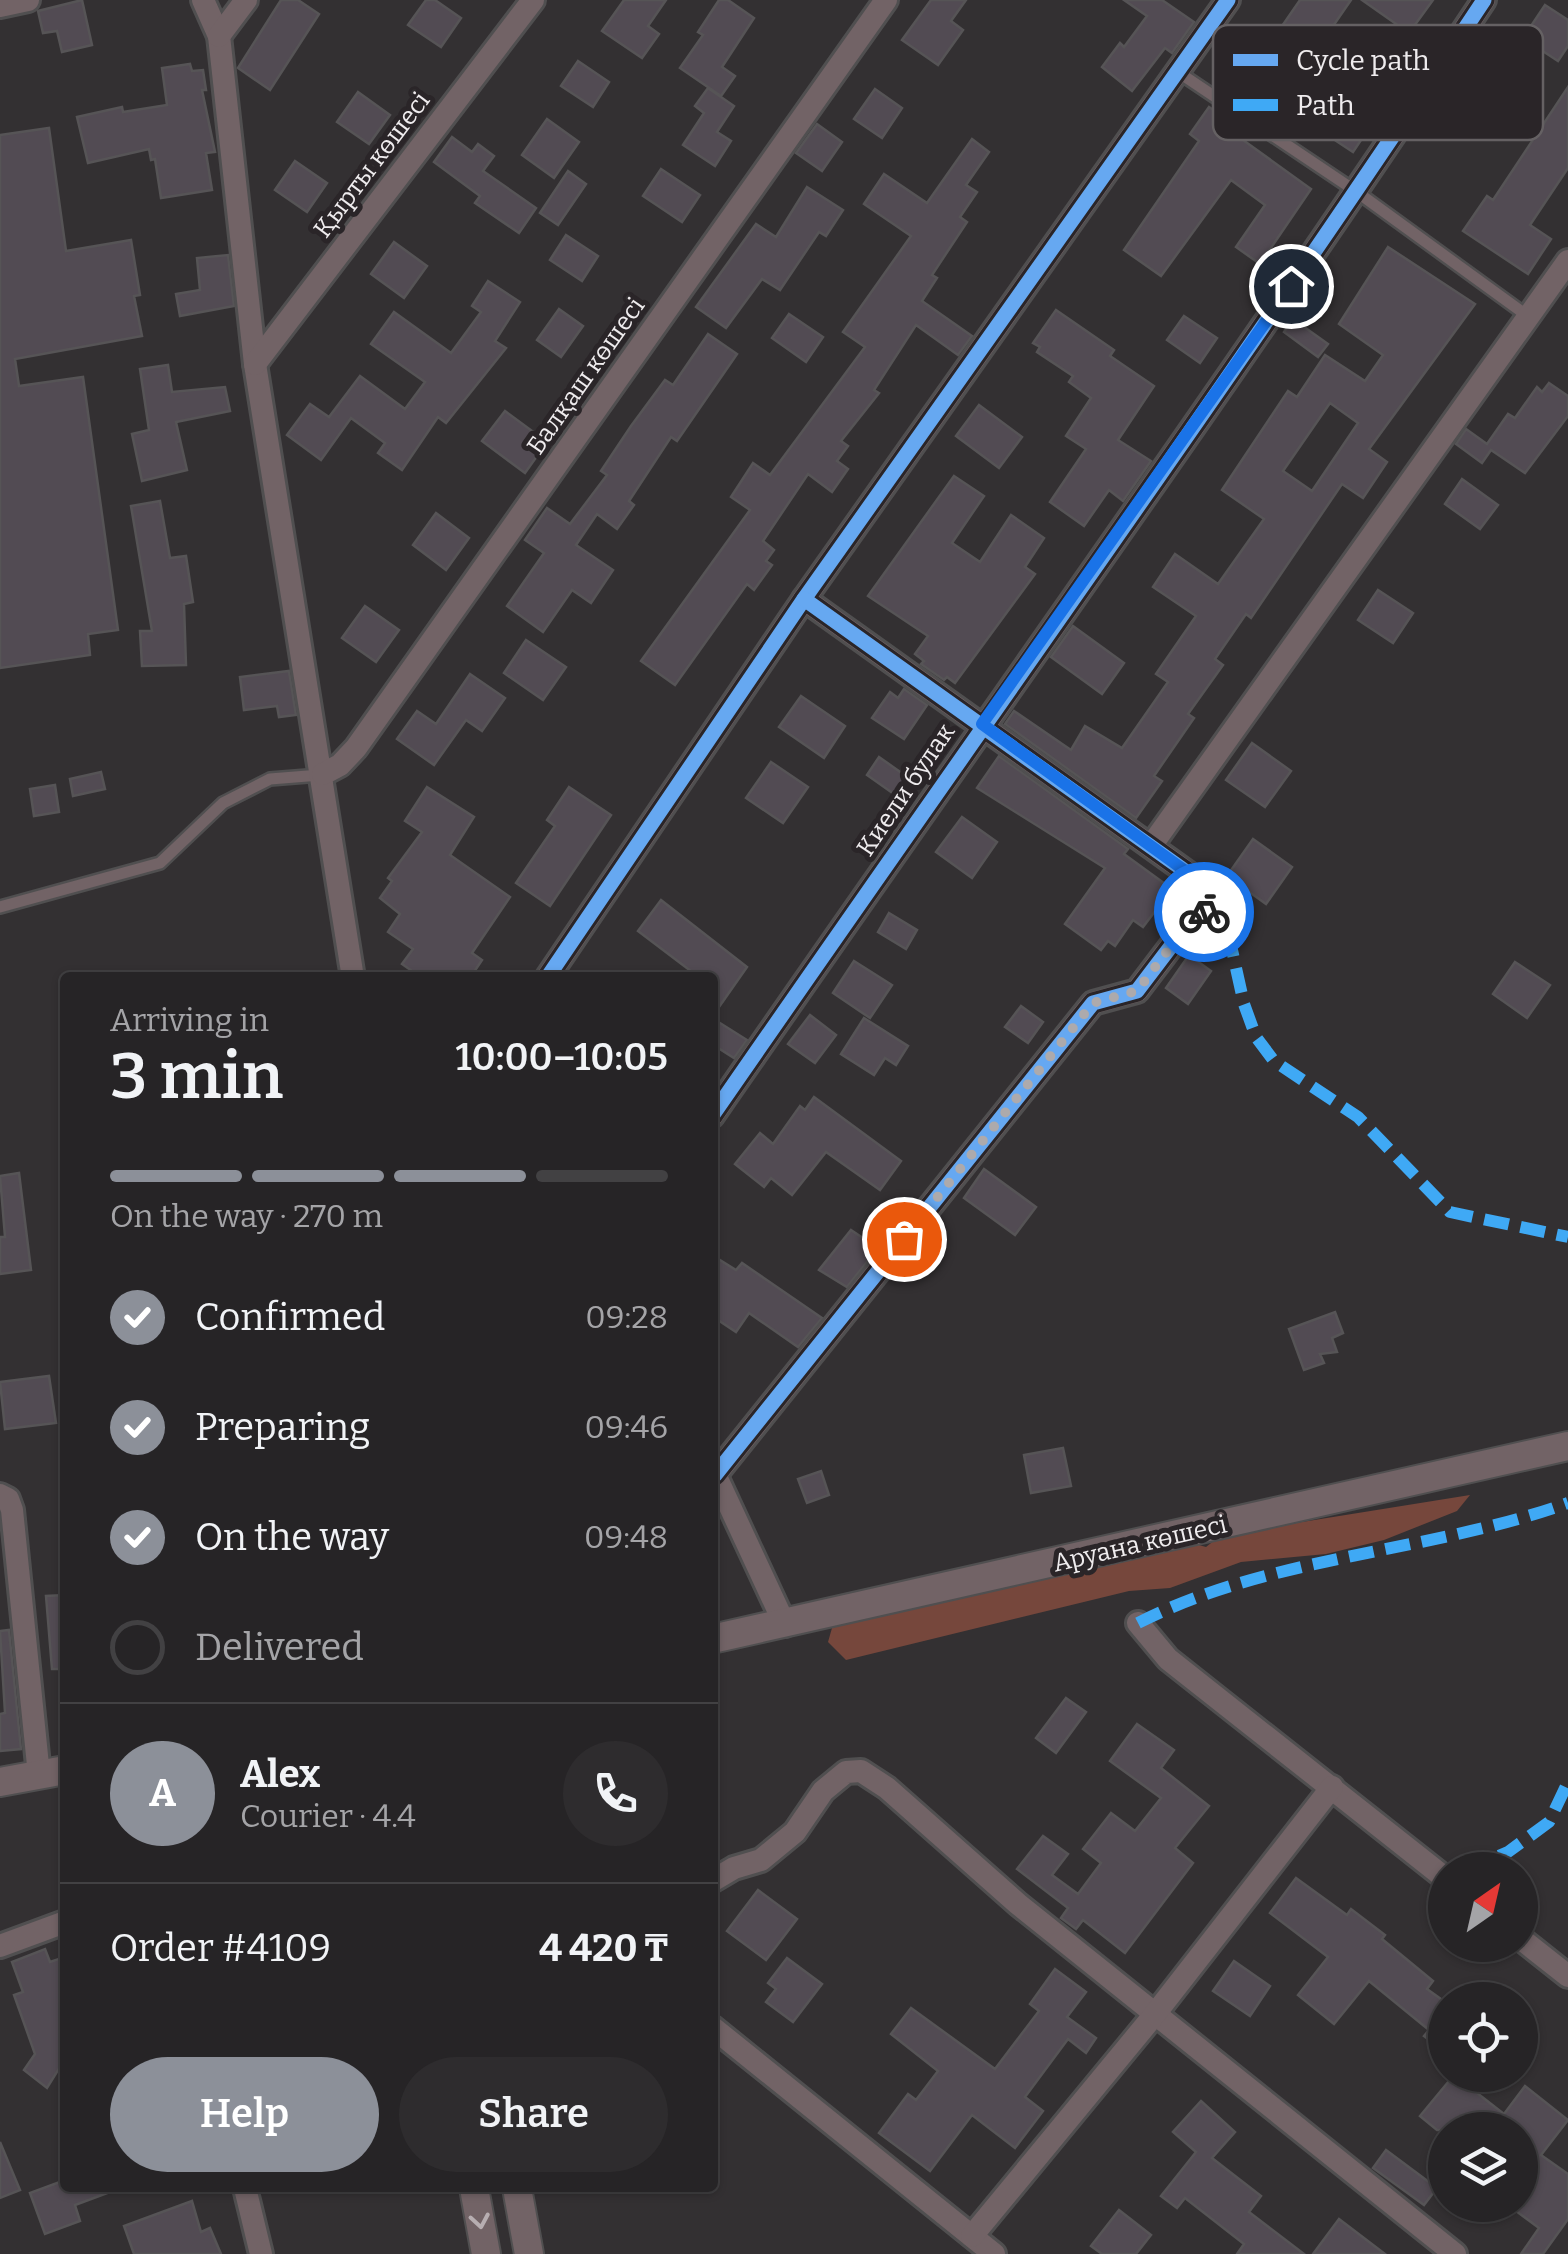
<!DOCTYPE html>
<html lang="en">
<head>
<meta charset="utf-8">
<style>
	body { margin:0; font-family:Bitter,serif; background:#2e2c2e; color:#f1f3f6; height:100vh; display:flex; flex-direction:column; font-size:38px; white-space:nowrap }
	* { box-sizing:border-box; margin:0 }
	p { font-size:32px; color:#a4a4a7 }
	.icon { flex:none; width:55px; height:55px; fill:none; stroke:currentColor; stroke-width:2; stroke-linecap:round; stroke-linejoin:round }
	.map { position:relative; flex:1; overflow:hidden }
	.sheet { position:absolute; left:60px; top:972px; width:658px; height:1220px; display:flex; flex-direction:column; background:#262426; border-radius:10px; box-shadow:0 2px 8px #0004,0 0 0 2px #424143 }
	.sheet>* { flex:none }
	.needle { width:65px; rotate:34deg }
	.tools { position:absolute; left:1428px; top:1852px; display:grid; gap:20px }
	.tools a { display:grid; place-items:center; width:110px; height:110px; border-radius:50%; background:#262426; box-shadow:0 2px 8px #0004,0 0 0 2px #424143; font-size:50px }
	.pin { position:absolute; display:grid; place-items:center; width:85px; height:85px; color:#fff; margin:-42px; border:5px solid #fff; border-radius:50%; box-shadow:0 2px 10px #0007 }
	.courier { position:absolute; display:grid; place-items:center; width:100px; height:100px; margin:-50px; border:8px solid #1a73e8; border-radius:50%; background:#fff; color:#222; box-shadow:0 2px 12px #0007 }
	.summary em { font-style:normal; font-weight:600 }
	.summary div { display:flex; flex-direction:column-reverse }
	.summary { display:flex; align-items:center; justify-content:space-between; height:170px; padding:0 50px }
	h1 { font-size:65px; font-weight:600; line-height:75px }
	.bar { display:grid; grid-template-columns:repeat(4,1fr); gap:15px 10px; align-content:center; height:120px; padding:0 50px }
	.bar i { height:12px; border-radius:8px; background:#424143 }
	.bar .current { background:#8c9099 }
	.bar p { grid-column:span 4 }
	.line { display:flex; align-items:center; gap:25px; padding:0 50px; border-top:2px solid #424143 }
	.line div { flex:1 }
	.round { display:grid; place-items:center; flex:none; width:105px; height:105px; border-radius:52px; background:#2e2c2e }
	ol { padding:0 50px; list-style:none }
	li { display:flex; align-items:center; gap:30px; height:110px }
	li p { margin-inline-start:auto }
	li .icon { padding:10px; border-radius:50%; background:#8c9099; color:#fff; stroke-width:4 }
	li:last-child { color:#a4a4a7 }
	li i { width:55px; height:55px; border:5px solid #424143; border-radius:50% }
	.cta { display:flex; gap:20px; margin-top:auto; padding:20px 50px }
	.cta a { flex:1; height:115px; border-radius:60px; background:#8c9099; color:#fff; font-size:40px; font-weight:600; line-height:115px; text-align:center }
	.cta a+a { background:#2e2c2e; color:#f1f3f6 }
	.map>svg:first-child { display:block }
	.green { fill:#76473c }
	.building { fill:#524b53; stroke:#565456; stroke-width:2.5; fill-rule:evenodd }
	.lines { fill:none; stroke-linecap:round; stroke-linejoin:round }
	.service-casing { stroke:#504f50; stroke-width:16 }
	.minor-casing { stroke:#504f50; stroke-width:28 }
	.tertiary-casing { stroke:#504f50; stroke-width:32 }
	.service { stroke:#726366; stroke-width:11 }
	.minor { stroke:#726366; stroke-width:22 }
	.tertiary { stroke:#726366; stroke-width:28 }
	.quiet { stroke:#3fa9f5; stroke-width:12; stroke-dasharray:25 12; stroke-linecap:butt }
	.cycleway-casing { stroke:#2a2528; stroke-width:21 }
	.cycleway { stroke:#66a8f1; stroke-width:15 }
	.oneway { stroke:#b7aeb1 }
	.done { stroke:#adaaac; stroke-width:10; stroke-dasharray:0 18 }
	.route { stroke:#1a73e8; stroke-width:12 }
	.labels { text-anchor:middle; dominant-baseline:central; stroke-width:10; stroke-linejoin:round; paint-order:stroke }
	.street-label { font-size:25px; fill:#efecee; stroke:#2a2528 }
	.key { fill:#2a2528; stroke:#656163; stroke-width:2.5 }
	.key-label { font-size:28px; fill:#efecee }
</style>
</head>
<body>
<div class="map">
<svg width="1568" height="2254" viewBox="0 0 1568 2254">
	<rect width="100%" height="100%" fill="#333032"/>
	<path class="green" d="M1470,1495L1457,1511L1384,1540L1326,1554L1241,1562L1170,1588L1129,1591L846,1660L828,1642L834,1621L1192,1543L1206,1547L1221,1535Z"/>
	<g class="building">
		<path d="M82,0L92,45L62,52L57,31L43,33L38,11Z"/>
		<path d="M281,0H298L319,14L270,90L238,68Z"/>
		<path d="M426,0H435L461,18L441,47L408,25Z"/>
		<path d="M624,0H666L648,26L659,34L642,58L602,31Z"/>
		<path d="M719,0H728L754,18L722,67L735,76L721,96L680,68L703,35L698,32Z"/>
		<path d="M931,0H966L951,21L963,30L938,65L902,40Z"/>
		<path d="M1124,0H1162L1194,22L1172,53L1165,48L1132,91L1102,67L1120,43L1124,47L1147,16Z"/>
		<path d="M1300,0H1351L1313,55L1278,32Z"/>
		<path d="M1362,0H1433L1409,33Z"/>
		<path d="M1545,5L1568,20V46L1558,61L1523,38Z"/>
		<path d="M578,61L609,82L593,107L561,86Z"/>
		<path d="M190,64L192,71L203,70L206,90H202L215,152L206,153L212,190L161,198L155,159L151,160L149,149L88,163L77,117L122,107L123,112L167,105L162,68Z"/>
		<path d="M1568,87V168L1530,225L1551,239L1528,274L1463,231L1487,196L1493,200Z"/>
		<path d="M708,88L734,106L717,132L731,141L715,166L683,145L704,113L695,106Z"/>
		<path d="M875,89L902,108L882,138L854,119Z"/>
		<path d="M358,92L390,115L369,144L337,122Z"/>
		<path d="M1340,101L1373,122L1353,152L1321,131Z"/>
		<path d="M1209,107L1248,134L1243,140L1311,189L1260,264L1236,247L1265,205L1231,180L1161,276L1124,250L1199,141L1190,134Z"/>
		<path d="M547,119L579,142L554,178L522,155Z"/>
		<path d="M817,124L842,142L822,171L796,153Z"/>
		<path d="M49,128L66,251L131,240L140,295L134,296L142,336L15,359L19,386L83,377L118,630L88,634L90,655L0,668V135Z"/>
		<path d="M452,137L472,152L478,144L494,156L483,171L536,208L519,233L475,203L480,196L434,162Z"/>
		<path d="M972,139L989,152L966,185L977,192L960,217L967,222L932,275L937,278L922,301L972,336L958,355L916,325L874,390L879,393L841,441L848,446L837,461L848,469L832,492L808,474L763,541L774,550L766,561L772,565L754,590L747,584L675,685L641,661L750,510L731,497L753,463L770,475L865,347L843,332L911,236L864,204L884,174L927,203Z"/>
		<path d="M295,161L327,183L307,212L275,190Z"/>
		<path d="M661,169L700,195L682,222L643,196Z"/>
		<path d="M568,171L586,184L558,225L540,213Z"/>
		<path d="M807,187L843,210L826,236L819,232L780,290L762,279L726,328L696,307L756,224L776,237Z"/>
		<path d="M566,235L598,256L582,281L550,260Z"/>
		<path d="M394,242L427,266L404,298L371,274Z"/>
		<path d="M1388,247L1475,304L1369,449L1387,462L1363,498L1342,484L1251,618L1246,614L1215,659L1223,665L1188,714L1194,718L1154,776L1162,781L1136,818L1005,724L1014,711L1071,750L1085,726L1122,748L1168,682L1156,674L1196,616L1153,587L1175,554L1218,584L1264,519L1222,490L1288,391L1297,397L1325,355L1365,381L1383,355L1339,324ZM1330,403L1358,423L1312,491L1283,471Z"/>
		<path d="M228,255L234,306L180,316L176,294L200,290L197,258Z"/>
		<path d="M488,281L520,302L495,341L506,348L446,423L438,417L402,470L378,453L385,443L351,418L321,460L287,435L310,404L329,417L360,376L405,409L425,382L371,344L394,312L451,353L481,312L472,306Z"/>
		<path d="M559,309L583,326L561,357L537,340Z"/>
		<path d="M1056,310L1114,350L1110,356L1154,386L1118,440L1151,461L1123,501L1109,490L1084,526L1050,502L1086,449L1066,436L1091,398L1069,382L1073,376L1037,352L1040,347L1033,343Z"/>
		<path d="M789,314L823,337L806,362L772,338Z"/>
		<path d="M1184,316L1217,338L1200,363L1167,340Z"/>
		<path d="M1293,319L1328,344L1318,357L1284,332Z"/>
		<path d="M708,334L737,354L677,441L671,437L629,501L634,505L617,529L597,514L576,545L613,570L591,603L572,590L543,632L507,606L544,553L525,540L547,508L570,524L607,475L601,471L631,426L665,380L673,385Z"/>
		<path d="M168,365L172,392L225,387L230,411L176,422L187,470L142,481L132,434L149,430L140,369Z"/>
		<path d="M1549,383L1568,396V416L1525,473L1491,450L1482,463L1456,444L1466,429L1487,444L1508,414L1515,418L1537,387L1542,392Z"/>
		<path d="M979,405L1022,437L999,468L956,436Z"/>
		<path d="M505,411L547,442L525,473L482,441Z"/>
		<path d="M954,476L984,496L952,543L980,562L1011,515L1044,538L1025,567L1035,574L955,683L947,677L944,680L921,664L924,661L915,654L928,636L868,596Z"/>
		<path d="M1462,479L1498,505L1480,529L1445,504Z"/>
		<path d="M160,501L170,558L186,556L193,602L184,604L186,665L142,666L140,631H152L131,506Z"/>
		<path d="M436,513L469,538L446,570L413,545Z"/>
		<path d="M1378,590L1413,613L1393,643L1358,620Z"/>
		<path d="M365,606L399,630L376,662L342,638Z"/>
		<path d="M1073,626L1124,663L1102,694L1051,657Z"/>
		<path d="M526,640L566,667L543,700L504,673Z"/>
		<path d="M289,671L296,715L279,717L277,706L244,710L240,677Z"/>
		<path d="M470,674L505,698L482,731L466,720L434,765L397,739L417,711L436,724Z"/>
		<path d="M904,689L927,705L904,739L872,718L890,692L898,698Z"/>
		<path d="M801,696L845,726L824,758L779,727Z"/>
		<path d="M1252,743L1291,771L1265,807L1226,780Z"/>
		<path d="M999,756L1128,849L1124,854L1172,889L1143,927L1133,920L1115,946L1108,941L1101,950L1065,924L1105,868L977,788Z"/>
		<path d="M879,757L913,781L901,799L867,775Z"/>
		<path d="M771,762L808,787L783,823L746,798Z"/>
		<path d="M101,772L105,789L73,796L70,779Z"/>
		<path d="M55,785L59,812L34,816L30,789Z"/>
		<path d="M427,787L474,817L450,855L510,897L472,953L482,960L470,978H422L402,964L413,949L388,932L400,914L380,898L392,881L388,878L422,832L405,821Z"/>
		<path d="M569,787L611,815L550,906L516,883L555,826L547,820Z"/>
		<path d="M962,817L997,842L972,878L936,852Z"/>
		<path d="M1253,839L1292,867L1266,904L1227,876Z"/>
		<path d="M661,900L747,967L712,1017V978H700L638,931Z"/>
		<path d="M889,913L917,930L906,949L878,932Z"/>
		<path d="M1189,955L1211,971L1188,1004L1166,988Z"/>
		<path d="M854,961L892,985L870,1018L833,993Z"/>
		<path d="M1515,962L1550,985L1527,1018L1493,994Z"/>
		<path d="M1021,1006L1043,1022L1028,1043L1005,1027Z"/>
		<path d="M810,1015L836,1035L815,1063L788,1044Z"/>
		<path d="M712,1018L747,1040L734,1058L712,1044Z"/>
		<path d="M864,1018L908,1046L896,1065L885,1058L874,1075L841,1054Z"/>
		<path d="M814,1097L901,1161L880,1190L826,1152L792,1195L771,1178L764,1187L735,1164L760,1133L773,1144L800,1106L805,1110Z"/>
		<path d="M984,1169L1036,1207L1015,1235L964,1198Z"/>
		<path d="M19,1173L31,1270L0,1274V1237H5L0,1176Z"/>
		<path d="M851,1230L878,1248L847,1287L819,1270Z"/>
		<path d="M712,1255L736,1270L742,1263L822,1318L798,1347L749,1313L736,1332L712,1316Z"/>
		<path d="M1335,1312L1343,1333L1332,1338L1337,1352L1320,1354L1324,1363L1304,1370L1289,1329Z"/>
		<path d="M49,1376L56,1423L5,1429L0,1382Z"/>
		<path d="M1063,1448L1071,1486L1031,1493L1024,1455Z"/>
		<path d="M821,1471L829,1495L807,1503L798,1479Z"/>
		<path d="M65,1595V1669H52L46,1596Z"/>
		<path d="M9,1630L21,1749L0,1751V1714L5,1713L0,1631Z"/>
		<path d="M1066,1698L1086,1712L1056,1753L1036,1738Z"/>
		<path d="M1137,1724L1174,1750L1161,1768L1209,1806L1175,1848L1193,1863L1125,1953L1083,1920L1076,1929L1061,1918L1068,1908L1017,1869L1043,1836L1068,1854L1052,1875L1078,1894L1101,1863L1083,1849L1111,1813L1135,1831L1161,1798L1110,1761Z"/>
		<path d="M1296,1878L1347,1915L1351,1909L1385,1935L1382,1939L1433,1981L1427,1989L1445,2002V2052L1424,2036L1429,2030L1369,1981L1334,2024L1298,1995L1328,1957L1270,1913Z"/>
		<path d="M758,1890L797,1919L766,1960L727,1931Z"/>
		<path d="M45,1949L50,1962L65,1957V2059L47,2088L24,2070L35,2054L14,1995L23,1992L12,1962Z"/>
		<path d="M787,1958L822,1984L793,2022L766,2002L776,1989L768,1983Z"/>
		<path d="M1234,1961L1270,1986L1250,2016L1213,1991Z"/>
		<path d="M1055,1969L1086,1992L1067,2017L1096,2038L1086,2053L1068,2039L1025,2097L1043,2111L1015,2148L972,2115L930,2171L879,2133L908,2094L916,2100L938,2071L891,2034L911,2008L995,2069L1039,2011L1030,2004Z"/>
		<path d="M1454,2075L1504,2114L1525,2086L1568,2120L1541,2155L1568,2174V2219L1543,2254H1521L1539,2228L1516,2211L1520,2205V2130H1437L1420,2116Z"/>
		<path d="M1201,2101L1235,2132L1212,2158L1261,2196L1249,2212L1304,2254H1237L1244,2244L1185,2198L1177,2208L1161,2196L1196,2152L1173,2132Z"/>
		<path d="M0,2142L20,2190L0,2198Z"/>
		<path d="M1386,2150L1437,2188L1424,2205L1373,2168Z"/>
		<path d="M65,2180V2188L118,2189L75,2205L80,2221L45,2234L30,2193Z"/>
		<path d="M192,2201L201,2232L210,2228L221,2254H134L124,2226Z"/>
		<path d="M1119,2210L1151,2235L1136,2254H1102L1091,2246Z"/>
		<path d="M1339,2219L1385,2254H1313Z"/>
	</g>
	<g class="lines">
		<defs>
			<g id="service">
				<path d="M1178,72L1357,192L1529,317"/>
				<path d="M0,907L160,863L223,803L270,779L320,775"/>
			</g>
			<g id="minor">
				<path d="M203,0L219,36L255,364L353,978"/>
				<path d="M0,6L28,0"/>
				<path d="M219,36L246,0"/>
				<path d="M255,364L533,0"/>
				<path d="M323,774L340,765L356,748L886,0"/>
				<path d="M1151,846L1568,261"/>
				<path d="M547,978L804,599L1228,0"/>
				<path d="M712,1116C969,744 1234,377 1484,0"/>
				<path d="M712,1468L785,1625"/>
				<path d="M715,1475L1093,1003L1137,991L1178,937L1220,896L804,599"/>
				<path d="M0,1495L8,1499L12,1510L39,1775"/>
				<path d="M1138,1623L1168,1659L1445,1878"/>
				<path d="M712,1881L734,1868L761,1860L795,1832L823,1791L846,1772L861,1771L887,1788L1018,1904L1455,2254"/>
				<path d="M1520,1938L1568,1976"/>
				<path d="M0,1946L65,1922"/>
				<path d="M712,2027L994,2254"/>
				<path d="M245,2188L261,2254"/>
				<path d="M972,2236L1155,2014L1332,1787"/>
			</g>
			<g id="tertiary">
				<path d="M712,1639L1568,1446"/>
				<path d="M0,1782L65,1770"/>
				<path d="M474,2188L486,2254"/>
				<path d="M517,2188L529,2254"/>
			</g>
		</defs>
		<use href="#service" class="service-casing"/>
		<use href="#minor" class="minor-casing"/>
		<use href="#tertiary" class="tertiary-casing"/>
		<use href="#service" class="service"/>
		<use href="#minor" class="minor"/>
		<use href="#tertiary" class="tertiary"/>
		<g class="quiet">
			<path d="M1220,896L1244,1004L1256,1037L1274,1061L1358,1117L1450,1212L1568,1237"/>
			<path d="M1138,1623C1271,1555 1429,1553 1568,1503"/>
			<path d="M1465,1870L1508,1852L1549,1822L1568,1782"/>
		</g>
		<defs>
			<g id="cycleway">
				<path d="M547,978L804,599L1228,0"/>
				<path d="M712,1116C969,744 1234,377 1484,0"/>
				<path d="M715,1475L1093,1003L1137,991L1178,937L1220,896L804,599"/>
			</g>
		</defs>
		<use href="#cycleway" class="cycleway-casing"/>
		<use href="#cycleway" class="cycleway"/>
	</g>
	<defs><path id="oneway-chevron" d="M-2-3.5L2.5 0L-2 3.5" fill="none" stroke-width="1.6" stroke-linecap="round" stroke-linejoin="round" transform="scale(2.5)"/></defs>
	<use class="oneway" href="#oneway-chevron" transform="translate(480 2221) rotate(80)"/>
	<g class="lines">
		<path class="done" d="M904,1239L1093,1003L1137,991L1178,937L1204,912"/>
		<path class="route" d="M1204,912L1220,896L982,724L1291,286"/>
	</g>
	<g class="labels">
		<g class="street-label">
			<text transform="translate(372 165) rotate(-53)">Қырты көшесі</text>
			<text transform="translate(586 376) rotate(-55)">Балқаш көшесі</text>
			<text transform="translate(906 790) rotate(-56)">Киели булак</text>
			<text transform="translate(1140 1544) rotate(-13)">Аруана көшесі</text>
		</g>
	</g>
	<rect x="1213" y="25" width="330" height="115" rx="15" class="key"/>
	<rect x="1233" y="54" width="45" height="12" fill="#66a8f1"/>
	<rect x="1233" y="99" width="45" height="12" fill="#3fa9f5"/>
	<g class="key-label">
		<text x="1296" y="70">Cycle path</text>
		<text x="1296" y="115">Path</text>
	</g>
</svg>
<div class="tools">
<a><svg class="needle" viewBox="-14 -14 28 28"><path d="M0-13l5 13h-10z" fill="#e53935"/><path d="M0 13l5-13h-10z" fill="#a4a4a7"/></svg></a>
<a><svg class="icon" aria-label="locate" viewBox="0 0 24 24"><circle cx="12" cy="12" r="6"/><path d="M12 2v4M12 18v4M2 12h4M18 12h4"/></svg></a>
<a><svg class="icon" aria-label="layers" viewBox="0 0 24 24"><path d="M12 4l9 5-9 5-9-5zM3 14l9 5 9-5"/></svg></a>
</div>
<div class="pin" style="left:904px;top:1239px;background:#ea580c"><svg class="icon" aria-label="bag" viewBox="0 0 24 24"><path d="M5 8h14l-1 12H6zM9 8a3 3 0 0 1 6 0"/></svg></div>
<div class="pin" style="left:1291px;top:286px;background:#1f2937"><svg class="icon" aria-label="home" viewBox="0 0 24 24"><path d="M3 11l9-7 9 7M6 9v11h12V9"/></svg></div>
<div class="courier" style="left:1204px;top:912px"><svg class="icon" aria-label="bike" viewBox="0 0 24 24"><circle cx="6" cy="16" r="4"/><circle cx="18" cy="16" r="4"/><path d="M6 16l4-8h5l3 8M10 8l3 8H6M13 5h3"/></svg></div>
<section class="sheet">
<div class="summary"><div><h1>3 min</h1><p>Arriving in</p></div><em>10:00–10:05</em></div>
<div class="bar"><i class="current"></i><i class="current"></i><i class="current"></i><i></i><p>On the way · 270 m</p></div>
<ol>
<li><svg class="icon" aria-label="check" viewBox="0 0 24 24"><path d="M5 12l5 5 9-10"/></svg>Confirmed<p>09:28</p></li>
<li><svg class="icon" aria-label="check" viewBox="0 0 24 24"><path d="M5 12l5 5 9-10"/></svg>Preparing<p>09:46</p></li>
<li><svg class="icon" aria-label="check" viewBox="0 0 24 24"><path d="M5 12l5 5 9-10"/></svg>On the way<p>09:48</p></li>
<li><i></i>Delivered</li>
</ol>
<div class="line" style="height:180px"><b class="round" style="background:#8c9099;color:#fff">A</b><div><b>Alex</b><p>Courier · 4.4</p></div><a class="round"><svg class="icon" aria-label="phone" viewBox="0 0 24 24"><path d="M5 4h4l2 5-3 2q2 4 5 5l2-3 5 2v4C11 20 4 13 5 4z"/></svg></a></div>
<div class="line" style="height:130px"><div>Order #4109</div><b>4 420 ₸</b></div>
<div class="cta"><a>Help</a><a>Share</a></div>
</section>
</div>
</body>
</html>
